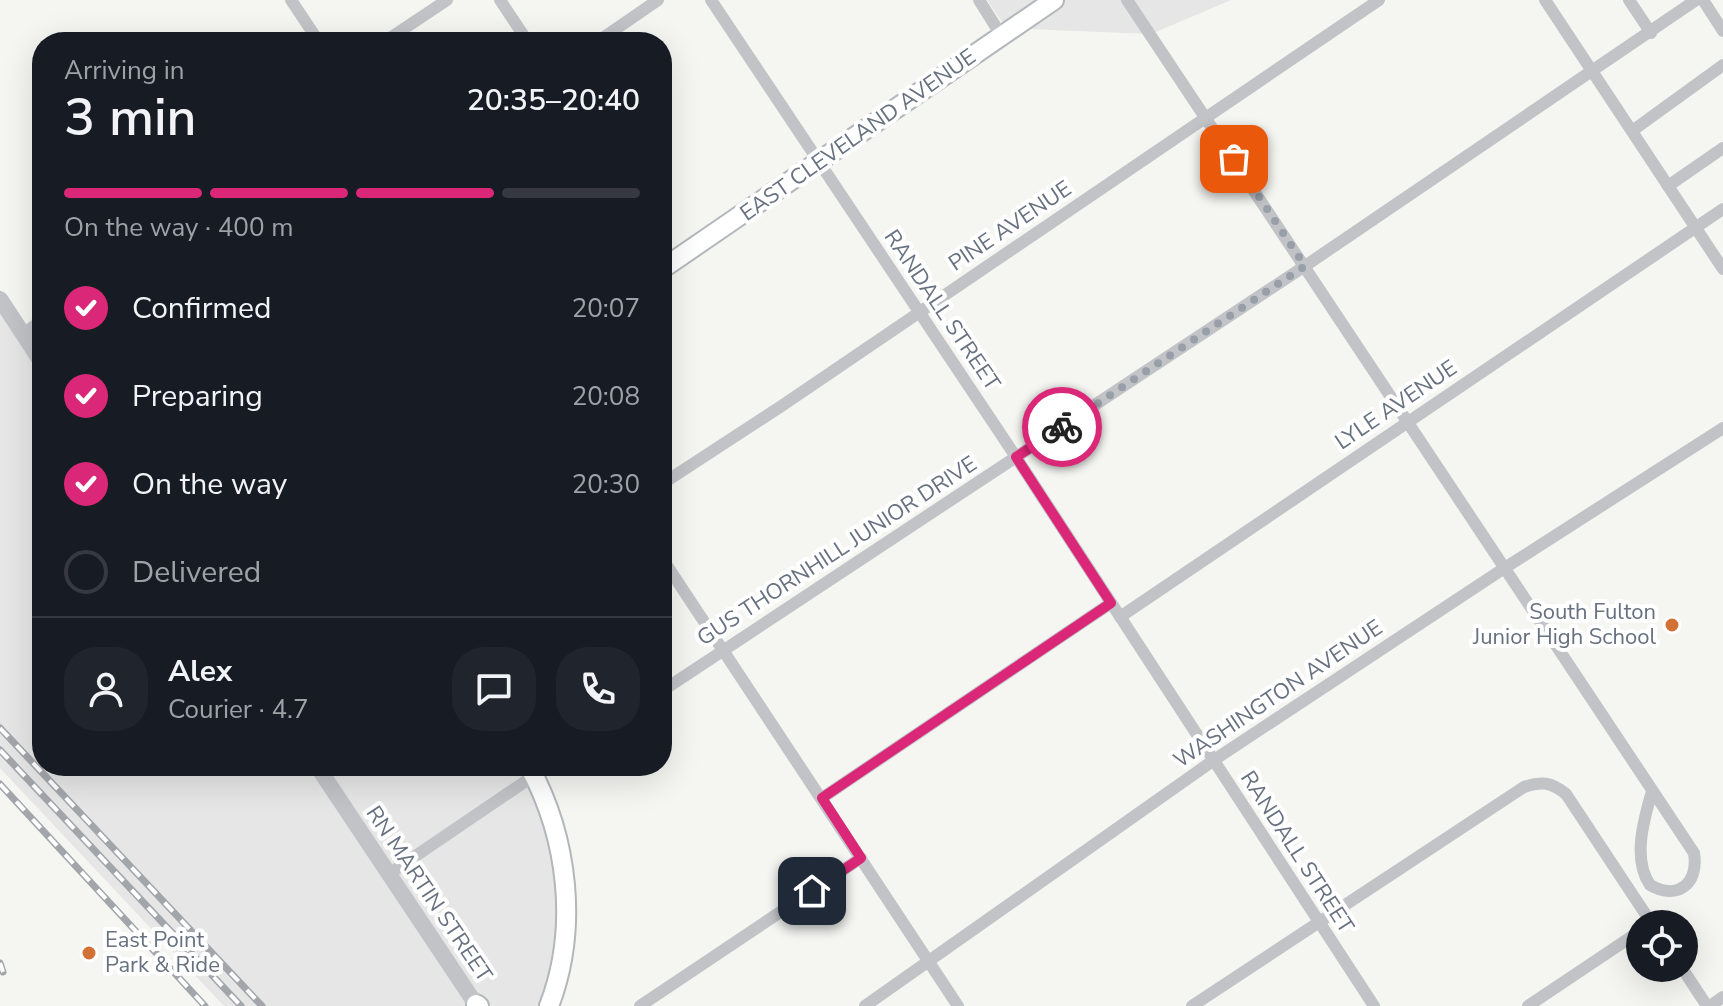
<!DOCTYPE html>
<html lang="en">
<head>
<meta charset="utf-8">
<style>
	body { margin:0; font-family:"Nunito Sans",sans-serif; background:#20242c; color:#f1f3f6; height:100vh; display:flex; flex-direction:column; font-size:30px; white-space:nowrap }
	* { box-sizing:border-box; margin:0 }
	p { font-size:26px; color:#9ea1a6 }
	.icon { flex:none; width:44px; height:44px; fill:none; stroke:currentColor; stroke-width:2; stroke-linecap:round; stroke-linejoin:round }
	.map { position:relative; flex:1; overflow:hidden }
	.side { position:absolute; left:32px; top:32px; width:640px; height:744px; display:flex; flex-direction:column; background:#171b24; border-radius:32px; box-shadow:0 8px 32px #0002 }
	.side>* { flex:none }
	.controls { position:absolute; left:1626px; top:910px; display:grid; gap:16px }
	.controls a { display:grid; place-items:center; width:72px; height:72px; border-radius:50%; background:#171b24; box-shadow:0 8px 32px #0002; font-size:40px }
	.pin { position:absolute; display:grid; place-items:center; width:68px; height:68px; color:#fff; margin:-34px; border-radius:16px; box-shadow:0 4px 12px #0006 }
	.courier { position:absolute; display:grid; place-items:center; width:80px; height:80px; margin:-40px; border:6px solid #db2777; border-radius:50%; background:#fff; color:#222; box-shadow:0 2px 10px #0007 }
	.overview em { font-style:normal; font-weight:600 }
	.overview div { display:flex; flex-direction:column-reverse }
	.overview { display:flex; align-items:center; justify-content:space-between; height:136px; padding:0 32px }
	h1 { font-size:52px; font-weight:600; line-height:60px }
	.bar { display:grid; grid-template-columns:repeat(4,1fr); gap:12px 8px; align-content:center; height:96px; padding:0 32px }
	.bar i { height:10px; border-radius:6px; background:#363941 }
	.bar .on { background:#db2777 }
	.bar p { grid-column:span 4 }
	.line { display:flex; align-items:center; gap:20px; padding:0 32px; border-top:2px solid #363941 }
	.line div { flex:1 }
	.round { display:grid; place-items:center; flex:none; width:84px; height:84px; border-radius:32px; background:#20242c }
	ol { padding:0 32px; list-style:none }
	li { display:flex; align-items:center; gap:24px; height:88px }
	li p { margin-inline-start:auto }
	li .icon { padding:8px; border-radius:50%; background:#db2777; color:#fff; stroke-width:4 }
	li:last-child { color:#9ea1a6 }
	li i { width:44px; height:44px; border:4px solid #363941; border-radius:50% }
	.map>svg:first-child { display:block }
	.built { fill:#e5e6e5 }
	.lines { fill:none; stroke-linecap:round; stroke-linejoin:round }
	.secondary-casing { stroke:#b3b6bb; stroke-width:22 }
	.minor { stroke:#c1c3c7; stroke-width:12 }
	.tertiary { stroke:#c1c3c7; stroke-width:16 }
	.secondary { stroke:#fff; stroke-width:18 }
	.rail-casing { stroke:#a2a6ab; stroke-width:7 }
	.rail { stroke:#fff; stroke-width:4; stroke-dasharray:12; stroke-linecap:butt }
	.done { stroke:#999fa8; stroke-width:8; stroke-dasharray:0 14.4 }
	.route { stroke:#db2777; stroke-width:10 }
	.poi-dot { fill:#d27135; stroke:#fff; stroke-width:3 }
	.labels { text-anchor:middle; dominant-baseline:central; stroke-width:8; stroke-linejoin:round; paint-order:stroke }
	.street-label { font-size:22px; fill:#677180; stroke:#fff }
	.poi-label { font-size:22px; fill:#677180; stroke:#fff; text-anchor:end }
</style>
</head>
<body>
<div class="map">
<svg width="1723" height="1006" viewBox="0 0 1723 1006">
	<rect width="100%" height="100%" fill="#f5f5f2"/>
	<g class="built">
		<path d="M987,0H1231L1151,34L1006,28Z"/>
		<path d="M0,290L24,325L42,311V766H527L564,865L561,971L544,1006H224L0,768Z"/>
	</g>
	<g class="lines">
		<defs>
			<g id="secondary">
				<path d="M662,269L1054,0"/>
				<path d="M529,766C568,838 579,928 549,1006"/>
				<path d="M476,1004L479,1006"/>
			</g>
		</defs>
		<use href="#secondary" class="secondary-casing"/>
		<g class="minor">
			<path d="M291,0L319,42"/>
			<path d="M500,0L528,42"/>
			<path d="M711,0L1016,457L1374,1006"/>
			<path d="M979,0L1001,35"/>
			<path d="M1127,0L1694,853C1699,883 1678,901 1650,885C1632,859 1644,819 1652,791"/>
			<path d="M1545,0L1723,269"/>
			<path d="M1629,0L1651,33"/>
			<path d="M1703,0L1723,31"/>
			<path d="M384,42L447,0"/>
			<path d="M597,42L658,0"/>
			<path d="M1632,131L1723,65"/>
			<path d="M1668,186L1723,148"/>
			<path d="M23,334L42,321"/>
			<path d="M662,484L783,405L1379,0"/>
			<path d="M662,558L958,1006"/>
			<path d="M1120,617L1723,209"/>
			<path d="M662,691L1305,266L1696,0"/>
			<path d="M822,798L1111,603"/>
			<path d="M389,874L548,766"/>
			<path d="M1682,968L1707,1006"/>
			<path d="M640,1006L861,858"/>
			<path d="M865,1006L1214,760L1503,569L1723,428"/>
			<path d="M1192,1006L1524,787C1542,781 1551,782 1566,794L1652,924"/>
			<path d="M1528,1006L1640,931"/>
			<path d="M1710,1006L1723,997"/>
		</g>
		<g class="tertiary">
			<path d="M0,299L42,363"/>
			<path d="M317,766L477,1006"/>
		</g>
		<use href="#secondary" class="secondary"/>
		<defs>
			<g id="rail">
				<path d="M0,728L262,1006"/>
				<path d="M0,750L241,1006"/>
				<path d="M0,784L205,1006"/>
				<path d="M0,963L3,972"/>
			</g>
		</defs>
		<use href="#rail" class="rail-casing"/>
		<use href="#rail" class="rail"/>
	</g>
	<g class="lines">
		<path class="done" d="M1062,427L1305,266L1234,159"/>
		<path class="route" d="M812,891L861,858L822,798L1111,603L1016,457L1062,427"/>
	</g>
	<g class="poi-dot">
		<circle cx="1672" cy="625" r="8"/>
		<circle cx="89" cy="953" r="8"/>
	</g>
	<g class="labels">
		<g class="street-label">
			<text transform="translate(858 135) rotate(-35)">EAST CLEVELAND AVENUE</text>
			<text transform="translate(1010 226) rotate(-34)">PINE AVENUE</text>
			<text transform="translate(942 310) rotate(56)">RANDALL STREET</text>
			<text transform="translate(1396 405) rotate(-34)">LYLE AVENUE</text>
			<text transform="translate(837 551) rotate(-33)">GUS THORNHILL JUNIOR DRIVE</text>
			<text transform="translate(1278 694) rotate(-34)">WASHINGTON AVENUE</text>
			<text transform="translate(1297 852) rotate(57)">RANDALL STREET</text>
			<text transform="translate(429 894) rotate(56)">RN MARTIN STREET</text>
		</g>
		<g class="poi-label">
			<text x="1656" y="612">South Fulton<tspan x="1656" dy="25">Junior High School</tspan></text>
			<text x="105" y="940" text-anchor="start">East Point<tspan x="105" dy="25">Park &amp; Ride</tspan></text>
		</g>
	</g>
</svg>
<div class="controls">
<a><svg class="icon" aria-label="locate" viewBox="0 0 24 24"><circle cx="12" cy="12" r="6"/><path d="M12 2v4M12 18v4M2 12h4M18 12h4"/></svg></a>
</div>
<div class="pin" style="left:1234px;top:159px;background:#ea580c"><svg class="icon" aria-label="bag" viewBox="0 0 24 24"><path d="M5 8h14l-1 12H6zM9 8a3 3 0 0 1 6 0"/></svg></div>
<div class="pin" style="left:812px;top:891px;background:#1f2937"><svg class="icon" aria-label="home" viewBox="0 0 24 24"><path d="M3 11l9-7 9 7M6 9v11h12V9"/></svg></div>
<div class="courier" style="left:1062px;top:427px"><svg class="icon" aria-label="bike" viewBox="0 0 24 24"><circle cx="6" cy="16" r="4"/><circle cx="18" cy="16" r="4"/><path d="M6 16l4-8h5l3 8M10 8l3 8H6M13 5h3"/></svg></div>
<section class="side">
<div class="overview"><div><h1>3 min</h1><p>Arriving in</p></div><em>20:35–20:40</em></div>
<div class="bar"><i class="on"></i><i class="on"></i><i class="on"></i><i></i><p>On the way · 400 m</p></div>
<ol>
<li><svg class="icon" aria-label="check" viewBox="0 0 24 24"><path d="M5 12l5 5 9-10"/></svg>Confirmed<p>20:07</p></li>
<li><svg class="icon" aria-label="check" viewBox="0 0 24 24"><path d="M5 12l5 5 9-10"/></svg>Preparing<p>20:08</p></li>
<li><svg class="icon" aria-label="check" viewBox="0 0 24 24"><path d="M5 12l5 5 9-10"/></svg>On the way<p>20:30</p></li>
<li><i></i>Delivered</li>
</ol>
<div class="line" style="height:144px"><a class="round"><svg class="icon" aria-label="person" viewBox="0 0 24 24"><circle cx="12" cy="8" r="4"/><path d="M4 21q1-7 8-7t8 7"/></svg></a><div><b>Alex</b><p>Courier · 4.7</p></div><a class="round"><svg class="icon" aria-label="chat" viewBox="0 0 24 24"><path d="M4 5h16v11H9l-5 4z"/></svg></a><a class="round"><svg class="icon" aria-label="phone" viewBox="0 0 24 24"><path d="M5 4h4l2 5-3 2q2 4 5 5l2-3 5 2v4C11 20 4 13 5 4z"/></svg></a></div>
</section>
</div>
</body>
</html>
